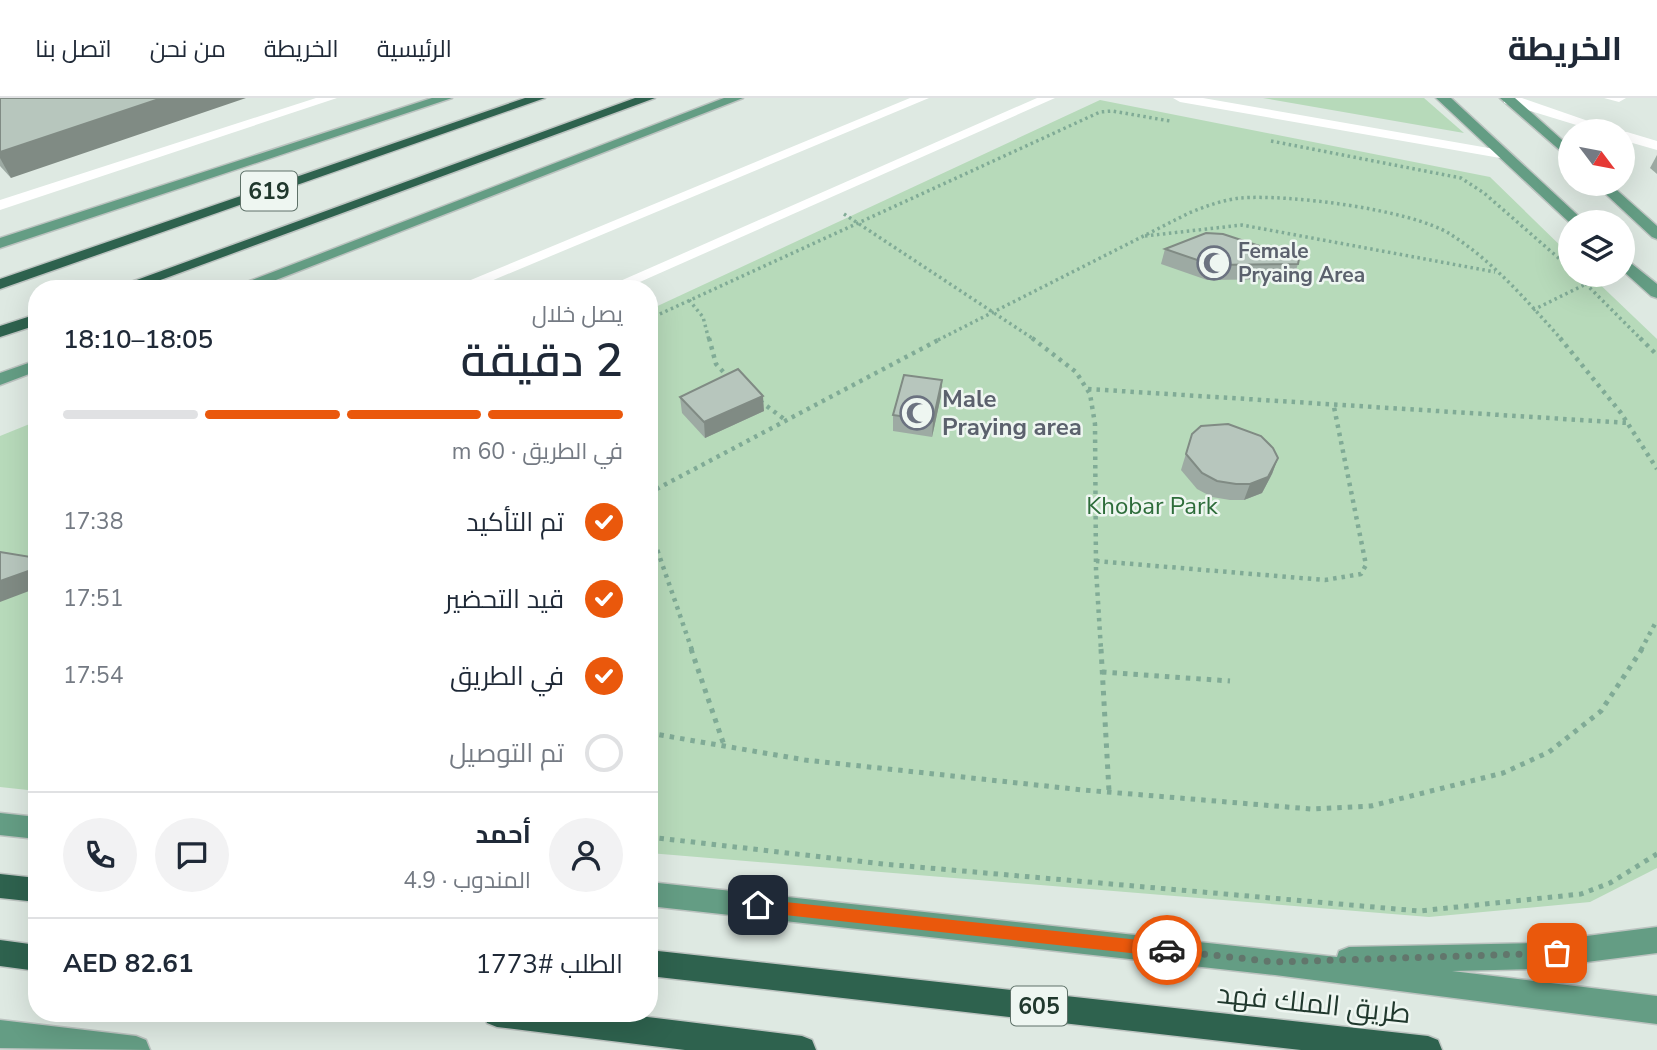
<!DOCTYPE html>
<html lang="ar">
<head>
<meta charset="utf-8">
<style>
	body { margin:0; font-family:"Nunito Sans",Cairo,sans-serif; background:#f2f2f3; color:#1f2937; direction:rtl; height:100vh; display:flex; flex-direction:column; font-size:26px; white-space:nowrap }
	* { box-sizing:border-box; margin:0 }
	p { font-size:23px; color:#747a83 }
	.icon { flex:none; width:38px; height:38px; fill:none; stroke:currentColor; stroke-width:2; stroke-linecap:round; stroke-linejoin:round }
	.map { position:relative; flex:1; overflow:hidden; direction:ltr }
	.details { position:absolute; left:28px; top:182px; width:630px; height:742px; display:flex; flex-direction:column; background:#fff; border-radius:28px; box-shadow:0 7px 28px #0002; direction:rtl }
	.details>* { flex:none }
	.needle { width:46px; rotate:122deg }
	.fabs { position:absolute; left:1558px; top:21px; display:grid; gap:14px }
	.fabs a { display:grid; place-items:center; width:77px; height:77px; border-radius:50%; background:#fff; box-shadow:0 7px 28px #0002; font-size:35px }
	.pin { position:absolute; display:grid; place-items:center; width:60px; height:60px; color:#fff; margin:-30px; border-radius:14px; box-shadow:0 4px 10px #0006 }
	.courier { position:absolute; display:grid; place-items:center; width:70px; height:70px; margin:-35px; border:5px solid #ea580c; border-radius:50%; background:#fff; color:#222; box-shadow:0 2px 9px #0007 }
	.head em { font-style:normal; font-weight:600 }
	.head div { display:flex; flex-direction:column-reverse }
	.head { display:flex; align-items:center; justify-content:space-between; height:119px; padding:0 35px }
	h1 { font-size:46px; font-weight:600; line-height:52px }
	.bar { display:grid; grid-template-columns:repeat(4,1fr); gap:10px 7px; align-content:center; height:84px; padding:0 35px }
	.bar i { height:9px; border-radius:5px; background:#e0e1e3 }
	.bar .selected { background:#ea580c }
	.bar p { grid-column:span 4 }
	.line { display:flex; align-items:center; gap:18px; padding:0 35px; border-top:2px solid #e0e1e3 }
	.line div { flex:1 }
	.round { display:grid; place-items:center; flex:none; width:74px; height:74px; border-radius:37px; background:#f2f2f3 }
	ol { padding:0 35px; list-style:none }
	li { display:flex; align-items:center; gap:21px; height:77px }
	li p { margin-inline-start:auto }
	li .icon { padding:7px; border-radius:50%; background:#ea580c; color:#fff; stroke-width:4 }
	li:last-child { color:#747a83 }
	li i { width:38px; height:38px; border:4px solid #e0e1e3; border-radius:50% }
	header { display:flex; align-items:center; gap:42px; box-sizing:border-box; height:98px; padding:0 35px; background:#fff; border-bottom:2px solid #e0e1e3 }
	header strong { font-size:33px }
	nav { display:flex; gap:38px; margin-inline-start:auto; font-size:24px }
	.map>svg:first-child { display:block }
	.green { fill:#b7daba }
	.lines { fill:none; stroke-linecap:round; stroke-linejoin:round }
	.major-casing { stroke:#bcc3c0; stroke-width:3 }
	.highway-casing { stroke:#bcc3c0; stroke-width:3 }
	.path-far2 { stroke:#80ab96; stroke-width:3.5; stroke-dasharray:2.5 3.5; stroke-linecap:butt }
	.path-far1 { stroke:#80ab96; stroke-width:4.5; stroke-dasharray:3.5 5; stroke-linecap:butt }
	.path { stroke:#80ab96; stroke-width:5; stroke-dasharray:4.5 6; stroke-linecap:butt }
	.minor { fill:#fff; fill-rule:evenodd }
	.major { fill:#649d84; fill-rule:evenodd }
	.highway { fill:#2e624e; fill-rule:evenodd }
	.wall { fill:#9daaa3 }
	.shaded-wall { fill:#808b84 }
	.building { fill:#b7c6bd; stroke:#808b84; stroke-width:2 }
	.route { fill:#ea580c }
	.done { stroke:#62766c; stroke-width:7; stroke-dasharray:0 12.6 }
	.labels { text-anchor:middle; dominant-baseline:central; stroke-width:5; stroke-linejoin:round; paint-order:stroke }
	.far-worship-label { font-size:21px; font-weight:bold; fill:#5b616d; stroke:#eef6f1; text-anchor:start }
	.shield { fill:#eef6f1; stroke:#5e7168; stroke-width:2 }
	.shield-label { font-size:23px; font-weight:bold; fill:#20382d }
	.worship-label { font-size:24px; font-weight:bold; fill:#5b616d; stroke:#eef6f1; text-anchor:start }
	.park-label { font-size:24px; fill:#2d6c3a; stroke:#eef6f1 }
	.near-street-label { font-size:28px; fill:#20382d; stroke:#eef6f1 }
</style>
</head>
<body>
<header>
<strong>الخريطة</strong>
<nav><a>الرئيسية</a><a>الخريطة</a><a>من نحن</a><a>اتصل بنا</a></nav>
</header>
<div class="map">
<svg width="1657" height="952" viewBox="0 0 1657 952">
	<rect width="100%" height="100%" fill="#dee9e2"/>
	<g class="green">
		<path d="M1263,0H1424L1464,35Z"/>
		<path d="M1100,2L1490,79L1570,157V177H1590L1657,241V770L1590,804L1429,819L649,755V212Z"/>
		<path d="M37,323V693L0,689V338Z"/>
	</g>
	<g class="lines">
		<defs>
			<g id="major">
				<path d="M432,0H452L0,150V140Z"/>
				<path d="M724,0H743L253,191H229Z"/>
				<path d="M1436,0H1451L1585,124L1570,125Z"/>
				<path d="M1500,0H1515L1570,49V61Z"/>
				<path d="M1595,86H1610L1657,128V141L1652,139Z"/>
				<path d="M1622,158L1657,186V200L1651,198L1622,172Z"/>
				<path d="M37,262V273L0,287V275Z"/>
				<path d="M0,715L37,719V741L0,737Z"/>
				<path d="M649,784L1337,859L1339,853L1349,849L1532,845L1657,829V855L1532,871L1452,873L1657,898V926L1275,877L649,808Z"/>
				<path d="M0,922L136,938L146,942L150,952L0,950Z"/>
			</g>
			<g id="highway">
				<path d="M525,0H545L0,191V181Z"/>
				<path d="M635,0H655L136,191H112Z"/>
				<path d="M37,216V227L0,239V228Z"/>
				<path d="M0,776L37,780V804L0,800Z"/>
				<path d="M0,842L37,847V873L0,868Z"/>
				<path d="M649,852L1428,938L1438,942L1442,952H1301L649,878Z"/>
				<path d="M483,915H615L802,938L812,942L816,952H685L497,929L487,925Z"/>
			</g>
		</defs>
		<use href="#major" class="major-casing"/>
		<use href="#highway" class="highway-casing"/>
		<g class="path-far2">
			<path d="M1271,43L1461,80L1484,95L1570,170"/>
			<path d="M844,116L1035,242"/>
			<path d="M1145,138L1242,127L1495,174"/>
			<path d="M1577,177L1642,242"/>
			<path d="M689,202L703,219L709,242"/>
			<path d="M1533,212L1586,186L1609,183"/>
			<path d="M649,221L1100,14L1112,13L1170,23"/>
			<path d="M938,242L1189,115C1206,108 1223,102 1240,100C1287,96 1410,111 1450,136C1493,163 1528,204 1562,242"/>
		</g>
		<g class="path-far1">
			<path d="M709,240L716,266L728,279"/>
			<path d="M1032,240L1076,274L1090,296L1095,326L1096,471L1101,552"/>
			<path d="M1560,240L1621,315L1657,371"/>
			<path d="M1640,240L1657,257"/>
			<path d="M1088,291L1628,325"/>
			<path d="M760,303L784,321"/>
			<path d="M649,395L942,240"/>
			<path d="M649,428L692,552"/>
			<path d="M1096,463L1325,482L1361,476L1366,467L1334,309"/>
			<path d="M1641,552L1657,522"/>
		</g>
		<g class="path">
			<path d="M691,551L725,650"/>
			<path d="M1101,551L1109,693"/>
			<path d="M1102,574L1230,583"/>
			<path d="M649,635L805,662L1083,692L1311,711L1371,708L1503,675L1549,654L1601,613L1642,551"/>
			<path d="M649,739L883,766L1419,813L1581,796L1610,785L1657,756"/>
		</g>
		<g class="minor">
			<path d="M316,0H337L0,112V102Z"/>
			<path d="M910,0H929L472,191H449Z"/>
			<path d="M1037,0H1055L624,191H602Z"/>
			<path d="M1173,0H1203L1500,52L1507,56L1500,60L1180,4Z"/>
			<path d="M1504,0H1522L1617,33H1596L1504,5Z"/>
			<path d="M1604,0H1626L1619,4Z"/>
			<path d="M1620,33L1627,34L1657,43V52L1622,42Z"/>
		</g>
		<use href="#major" class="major"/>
		<use href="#highway" class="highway"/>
	</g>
	<g class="wall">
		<path d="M0,0L11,80L0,68Z"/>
		<path d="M1657,57V76L1650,70Z"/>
		<path d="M1165,151L1298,166L1293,181L1207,182L1161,166Z"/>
		<path d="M942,282L941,298L932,339L893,333V317Z"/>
		<path d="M680,299L764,313L705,340L682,315Z"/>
		<path d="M1192,336L1278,360L1272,376L1262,395L1244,402H1230L1212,399L1197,391L1181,372Z"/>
	</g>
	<g class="shaded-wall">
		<path d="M162,0H246L11,80L0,60V54Z"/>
		<path d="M942,282L941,298L932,339L933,323Z"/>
		<path d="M763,298L764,313L705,340L704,324Z"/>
		<path d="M1278,360L1272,376L1262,395L1244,402L1250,386Z"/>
		<path d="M37,470V490L0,504V483Z"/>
	</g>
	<g class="building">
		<path d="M0,0H162L0,54Z"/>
		<path d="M1206,135L1223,136L1299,161L1298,166L1212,167L1165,151Z"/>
		<path d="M738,271L763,298L704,324L680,299Z"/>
		<path d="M904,277L942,282L933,323L893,317Z"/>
		<path d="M1228,326L1261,338L1273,350L1278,360L1268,379L1250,386H1236L1217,383L1202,375L1186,356L1192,336L1201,328Z"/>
		<path d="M0,454L37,460V470L0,483Z"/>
	</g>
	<path class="route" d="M758,801L1167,845L1174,852L1167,859L758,814L751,807Z"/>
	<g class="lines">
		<path class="done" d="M1167,852L1275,864L1557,855"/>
	</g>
	<defs>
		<symbol id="mosque-ring" viewBox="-11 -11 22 22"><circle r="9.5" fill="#eef6f1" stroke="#6b7280" stroke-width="1.5"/><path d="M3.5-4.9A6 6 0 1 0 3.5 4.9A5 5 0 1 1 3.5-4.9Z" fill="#6b7280"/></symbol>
	</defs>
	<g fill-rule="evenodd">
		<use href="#mosque-ring" x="1195" y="146" width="38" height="38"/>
		<use href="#mosque-ring" x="898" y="296" width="38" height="38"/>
	</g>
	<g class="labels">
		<g class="far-worship-label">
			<text x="1238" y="153">Female<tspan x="1238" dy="24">Pryaing Area</tspan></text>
		</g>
		<g class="shield">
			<rect x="241" y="73.5" width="56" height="39" rx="5"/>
			<rect x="1011" y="888.5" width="56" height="39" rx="5"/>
		</g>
		<g class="shield-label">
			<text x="269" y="93">619</text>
			<text x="1039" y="908">605</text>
		</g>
		<g class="worship-label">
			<text x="942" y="301">Male<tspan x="942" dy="28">Praying area</tspan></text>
		</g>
		<g class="park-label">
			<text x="1152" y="408">Khobar Park</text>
		</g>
		<g class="near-street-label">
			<text transform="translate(1314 906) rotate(6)">طريق الملك فهد</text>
		</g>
	</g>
</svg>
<div class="fabs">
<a><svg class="needle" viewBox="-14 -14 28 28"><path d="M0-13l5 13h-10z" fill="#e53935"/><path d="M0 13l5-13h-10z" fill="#747a83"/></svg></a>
<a><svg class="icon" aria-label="layers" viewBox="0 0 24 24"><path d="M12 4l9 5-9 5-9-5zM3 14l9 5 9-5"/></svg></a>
</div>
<div class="pin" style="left:1557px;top:855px;background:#ea580c"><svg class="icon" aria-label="bag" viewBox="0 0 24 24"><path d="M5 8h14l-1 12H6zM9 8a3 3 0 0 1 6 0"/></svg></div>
<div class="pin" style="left:758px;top:807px;background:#1f2937"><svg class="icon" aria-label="home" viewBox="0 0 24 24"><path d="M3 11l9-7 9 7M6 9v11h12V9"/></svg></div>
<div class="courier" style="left:1167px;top:852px"><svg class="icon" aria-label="car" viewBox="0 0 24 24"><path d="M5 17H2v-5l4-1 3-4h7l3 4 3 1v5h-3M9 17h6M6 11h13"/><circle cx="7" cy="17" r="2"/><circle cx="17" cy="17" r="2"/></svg></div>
<section class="details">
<div class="head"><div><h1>2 دقيقة</h1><p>يصل خلال</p></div><em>18:05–18:10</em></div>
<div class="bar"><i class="selected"></i><i class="selected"></i><i class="selected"></i><i></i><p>في الطريق · 60 m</p></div>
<ol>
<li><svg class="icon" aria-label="check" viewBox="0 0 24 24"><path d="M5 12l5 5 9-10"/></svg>تم التأكيد<p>17:38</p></li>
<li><svg class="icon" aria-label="check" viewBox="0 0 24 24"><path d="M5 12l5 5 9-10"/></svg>قيد التحضير<p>17:51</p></li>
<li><svg class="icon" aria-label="check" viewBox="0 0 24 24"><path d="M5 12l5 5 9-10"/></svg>في الطريق<p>17:54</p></li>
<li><i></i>تم التوصيل</li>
</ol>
<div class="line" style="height:126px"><a class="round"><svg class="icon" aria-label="person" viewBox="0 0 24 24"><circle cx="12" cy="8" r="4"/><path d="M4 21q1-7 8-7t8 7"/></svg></a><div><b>أحمد</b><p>المندوب · 4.9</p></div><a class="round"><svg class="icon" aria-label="chat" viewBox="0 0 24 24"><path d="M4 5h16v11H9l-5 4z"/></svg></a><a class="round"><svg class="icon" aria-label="phone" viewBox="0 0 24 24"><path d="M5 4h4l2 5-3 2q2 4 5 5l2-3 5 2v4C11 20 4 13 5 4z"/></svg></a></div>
<div class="line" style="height:91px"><div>الطلب #1773</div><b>AED 82.61</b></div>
</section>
</div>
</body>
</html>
